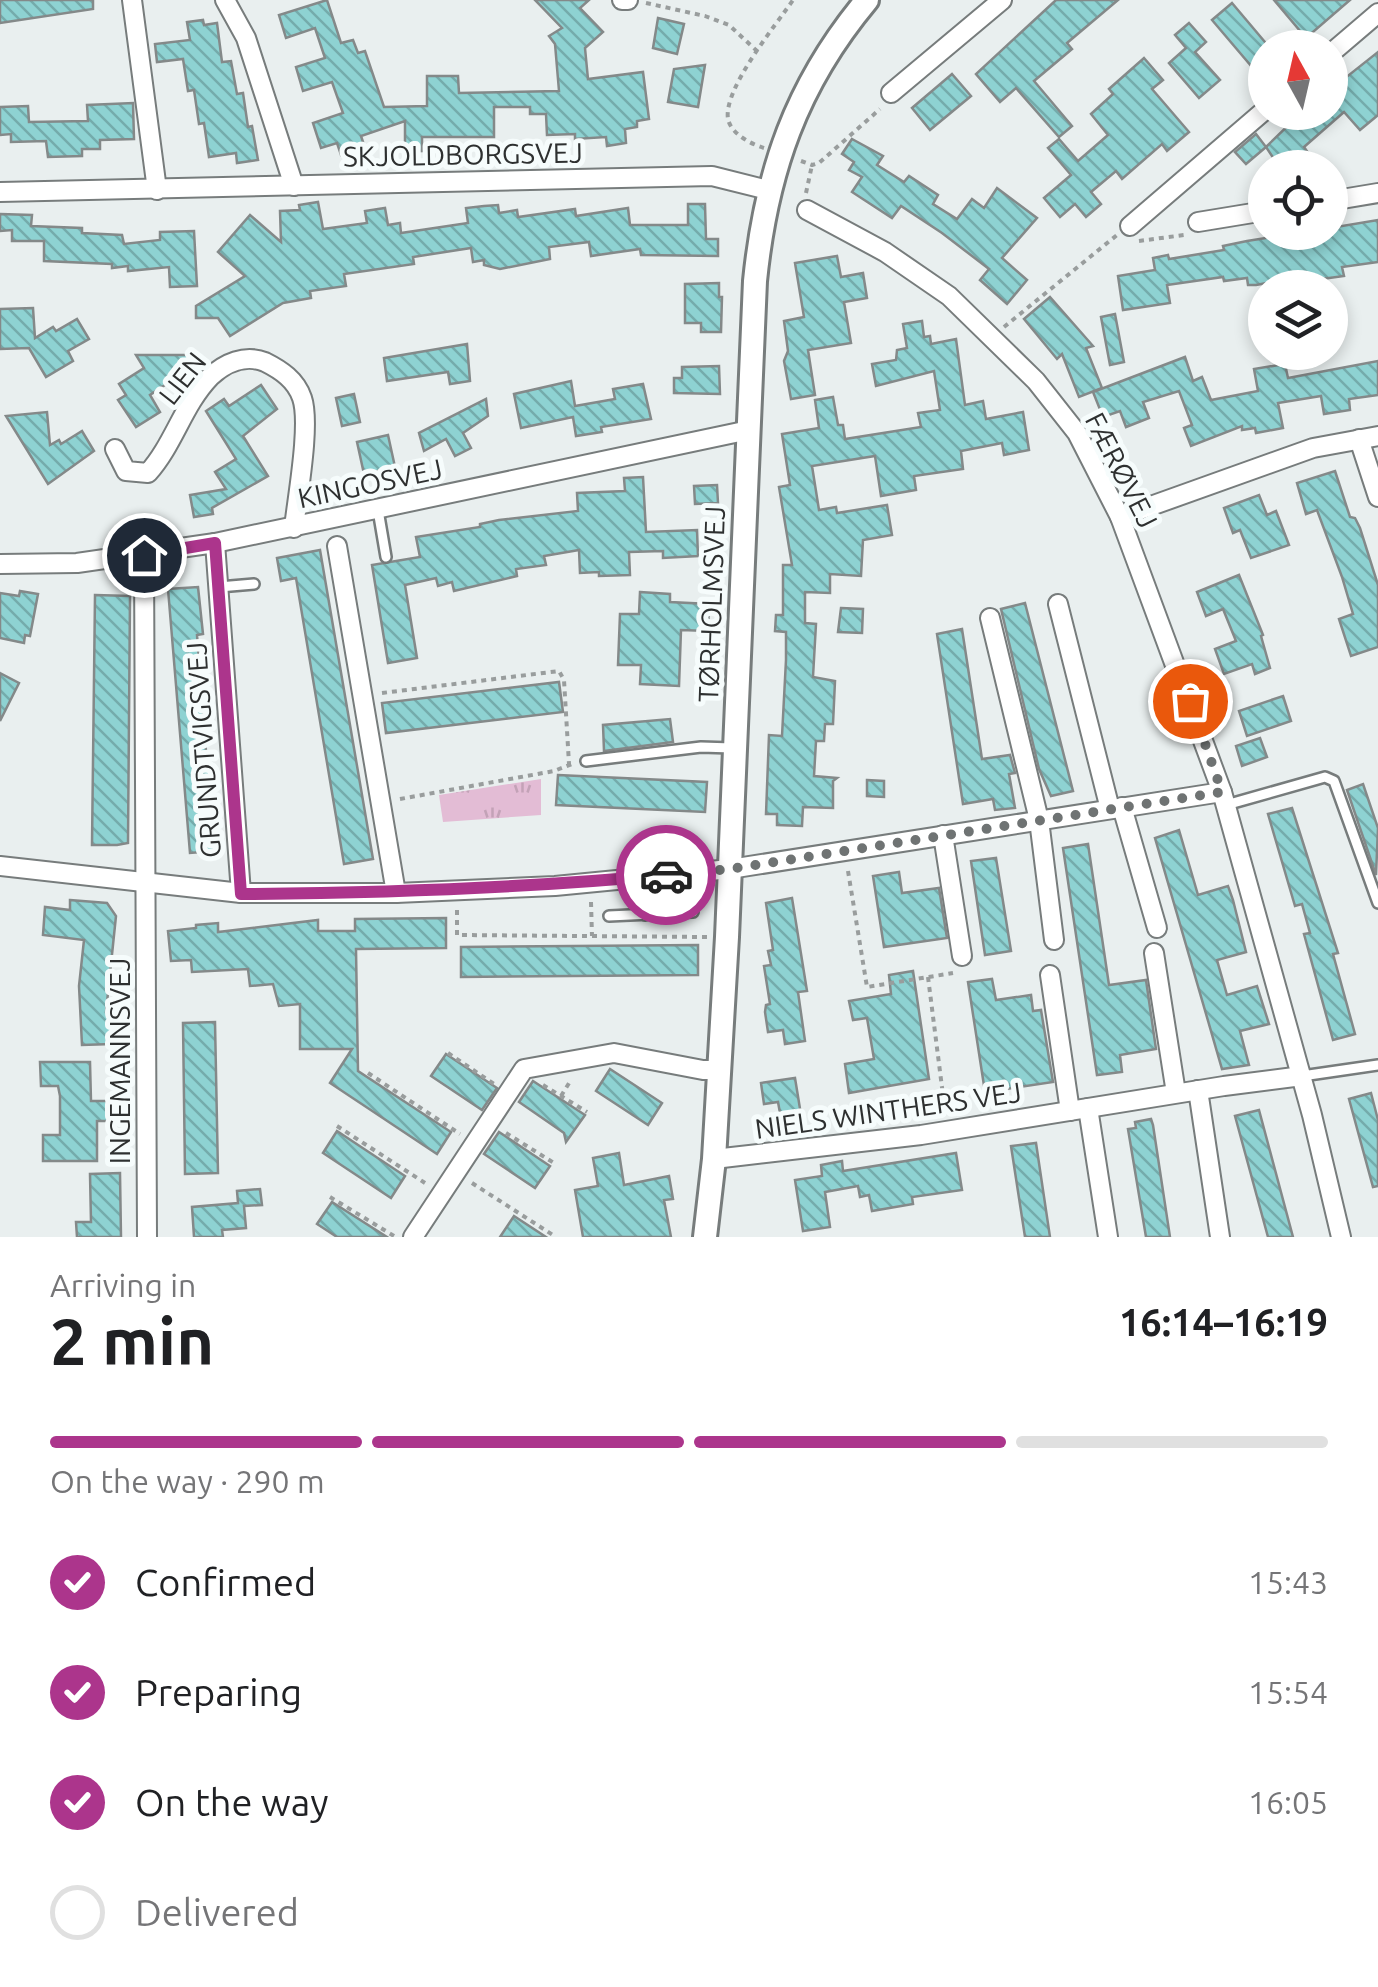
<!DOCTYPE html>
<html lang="en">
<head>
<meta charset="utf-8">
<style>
	body { margin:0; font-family:Ubuntu,sans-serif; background:#f2f2f2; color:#202124; height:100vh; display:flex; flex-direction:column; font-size:38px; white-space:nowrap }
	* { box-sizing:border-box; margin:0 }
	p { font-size:32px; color:#757577 }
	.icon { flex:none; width:55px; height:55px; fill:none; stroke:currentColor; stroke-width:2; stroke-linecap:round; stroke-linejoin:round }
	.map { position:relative; height:1237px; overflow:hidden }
	.side { display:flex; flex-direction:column; background:#fff; flex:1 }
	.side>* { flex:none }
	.needle { width:65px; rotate:352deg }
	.tools { position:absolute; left:1248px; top:30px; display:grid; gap:20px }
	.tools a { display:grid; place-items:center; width:100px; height:100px; border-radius:50%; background:#fff; box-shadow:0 5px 15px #0003; font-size:50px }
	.pin { position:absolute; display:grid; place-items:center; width:85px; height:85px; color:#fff; margin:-42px; border:5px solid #fff; border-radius:50%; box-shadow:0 2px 10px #0007 }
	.courier { position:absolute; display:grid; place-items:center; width:100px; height:100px; margin:-50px; border:8px solid #ac358c; border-radius:50%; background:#fff; color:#222; box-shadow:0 2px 12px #0007 }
	.head em { font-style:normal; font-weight:600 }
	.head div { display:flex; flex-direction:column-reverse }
	.head { display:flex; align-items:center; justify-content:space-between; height:170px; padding:0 50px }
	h1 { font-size:65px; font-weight:600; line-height:75px }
	.bar { display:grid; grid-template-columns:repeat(4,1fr); gap:15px 10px; align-content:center; height:120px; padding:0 50px }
	.bar i { height:12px; border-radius:8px; background:#e0e0e0 }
	.bar .current { background:#ac358c }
	.bar p { grid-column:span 4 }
	ol { padding:0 50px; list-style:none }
	li { display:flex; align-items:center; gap:30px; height:110px }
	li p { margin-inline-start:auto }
	li .icon { padding:10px; border-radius:50%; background:#ac358c; color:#fff; stroke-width:4 }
	li:last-child { color:#757577 }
	li i { width:55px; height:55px; border:5px solid #e0e0e0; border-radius:50% }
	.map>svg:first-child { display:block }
	.park { fill:url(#park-tufts) }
	.building { fill:url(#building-back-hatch); stroke:#848989; stroke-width:2.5 }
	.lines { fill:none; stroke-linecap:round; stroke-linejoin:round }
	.service-casing { stroke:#777c7c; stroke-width:14 }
	.minor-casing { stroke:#777c7c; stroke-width:22 }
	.tertiary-casing { stroke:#777c7c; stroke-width:28 }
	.path { stroke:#999d9d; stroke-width:4; stroke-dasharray:5 5; stroke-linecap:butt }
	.service { stroke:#fff; stroke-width:9 }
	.minor { stroke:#fff; stroke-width:18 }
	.tertiary { stroke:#fff; stroke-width:22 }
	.done { stroke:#6f7373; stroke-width:10; stroke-dasharray:0 18 }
	.route { stroke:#ac358c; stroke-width:12 }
	.labels { text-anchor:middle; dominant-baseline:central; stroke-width:10; stroke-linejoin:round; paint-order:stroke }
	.street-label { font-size:28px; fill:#2e3030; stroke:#f6fcfc }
</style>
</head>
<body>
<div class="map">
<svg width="1378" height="1237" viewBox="0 0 1378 1237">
	<defs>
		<pattern id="park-tufts" width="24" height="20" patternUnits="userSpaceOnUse" patternTransform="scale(2.5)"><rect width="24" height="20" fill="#e3bcd5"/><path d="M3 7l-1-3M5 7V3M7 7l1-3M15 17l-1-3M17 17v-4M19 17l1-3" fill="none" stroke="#c3a2b7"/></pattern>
		<pattern id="building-back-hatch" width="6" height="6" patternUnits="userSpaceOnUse" patternTransform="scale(2.5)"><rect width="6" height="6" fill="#8ed2d2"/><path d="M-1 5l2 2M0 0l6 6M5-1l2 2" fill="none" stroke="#74abab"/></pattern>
	</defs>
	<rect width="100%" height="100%" fill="#e9efef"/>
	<path class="park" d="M541,779V815L443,822L439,795Z"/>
	<g class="building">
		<path d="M0,0H93V9L0,23Z"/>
		<path d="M327,0L341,43L353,40L358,53L365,51L384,107L427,106V76H458L459,93L559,91L555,44L549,36L562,28L535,0H589L580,8L603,32L585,48L588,79L643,72L649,119L637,121V127L625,129L626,143L607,146L606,137L575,139V134L547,135L546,114H530V107H494V137H422V151L405,152V121L361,136L365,148L341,155L337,143L321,148L313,123L343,113L332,82L303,91L296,67L325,58L315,28L286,38L279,15Z"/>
		<path d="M1056,0H1118L1067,43L1072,49L1034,81L1072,126L1059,137L1016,88L1000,102L976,74Z"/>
		<path d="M1274,0H1350L1306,38Z"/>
		<path d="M1232,3L1270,48H1265V56L1252,67L1212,20Z"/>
		<path d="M658,18L684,24L677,54L653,48Z"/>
		<path d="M203,20L204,25L217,23L222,62L231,61L237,94L243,93L248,127L252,126L258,160L237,163L236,153L209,157L204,123L199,124L194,90L188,91L183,59L157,62L155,44L190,40L187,22Z"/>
		<path d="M1189,23L1206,42L1195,52L1220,80L1199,98L1169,63L1186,48L1175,35Z"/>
		<path d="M1378,52V115L1360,130L1344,112L1304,147L1309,154L1294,168H1280L1266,147L1302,112H1330V90Z"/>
		<path d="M1144,58L1163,80L1152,89L1189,132L1167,151L1162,144L1122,179L1116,171L1091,192L1101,204L1086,217L1075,204L1060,217L1044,198L1071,175L1048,148L1059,139L1078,161L1108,135L1091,114L1113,94L1109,89Z"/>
		<path d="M705,65L698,107L668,102L674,69Z"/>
		<path d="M952,74L971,96L930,130L912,108Z"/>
		<path d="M133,103L134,139L100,140V149H82V156L48,157L46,141L11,142V134L0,135V107L28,106L29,122L88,121L87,105Z"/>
		<path d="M1256,134L1266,147L1246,164L1235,152Z"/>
		<path d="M852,139L883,156L877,165L904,182L909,176L938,195L933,204L957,219L972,199L984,208L997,188L1037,218L1002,258L1027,280L1007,304L980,280L989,269L942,233L901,206L892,218L852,192L862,177L849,170L854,162L842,154Z"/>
		<path d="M318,202L323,229L367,223L365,211L385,208L388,225L400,223L401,233L468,223L466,208L484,206L498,205L499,213L517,210L518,217L575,209L576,216L628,208L630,225H688V204H705L706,239H718V256L641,255L640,249L591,256L589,242L549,247L550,259L500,269L484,265V260L473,262L471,248L413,257L414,264L344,274L346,286L310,291L311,298L283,303L230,336L218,318H196V306L245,276L218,252L250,215L281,242L280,211L300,210L299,205Z"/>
		<path d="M0,214L32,215L31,226L82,228V233L122,235L124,244L160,240V232L194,231L197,286L170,287L169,267L128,271V266L112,268V264L44,261V241H12V230L0,231Z"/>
		<path d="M1378,220V262L1342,267L1344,276L1307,281L1306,276L1256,285H1248L1247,278L1224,281L1223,277L1167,285L1170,303L1123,310L1118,276L1155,270L1153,258L1168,255L1169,259L1224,250L1223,246L1247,241L1302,232H1330V228Z"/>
		<path d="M837,256L841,277L863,273L867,298L844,302L851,343L808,350L815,395L791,399L784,361L788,351L784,321L804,317L795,263Z"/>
		<path d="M719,283V297H722L721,332H701V323H685V284Z"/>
		<path d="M1050,297L1093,346L1086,348L1102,388L1079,397L1062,354L1057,359L1024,319Z"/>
		<path d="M33,308L35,338L53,327L56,331L77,319L89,339L68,351L73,361L46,377L29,348L0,349V309Z"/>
		<path d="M1115,314L1124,362L1110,365L1101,317Z"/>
		<path d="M922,321L924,337L930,336L931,344L956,339L965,405L983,401L986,419L1023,412L1029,450L1004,455L1002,443L961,451L963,469L914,476L916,490L881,496L875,456L812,466L819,510L836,507L837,513L887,505L892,535L863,540L861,576L830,574V593L805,592V623L816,624L813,677L835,681L833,724H825L824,741H816L814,776L837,778L833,781V808L803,807L802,826L777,825V814H766L769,735L782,736L786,660V632L775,631L776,615H783V565H792L779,487L790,485L782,434L819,428L815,400L833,397L838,425H843L845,439L921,427L918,413L940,410L934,371L876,386L872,364L896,360L897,350L907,348L903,324Z"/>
		<path d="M467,344L470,381L450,384L448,372L387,381L384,358Z"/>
		<path d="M136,355H188L195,365L150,395L160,412L136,427L118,400L126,395L119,384L144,368Z"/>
		<path d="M1185,357L1193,381L1202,377L1211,400L1258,391L1254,369L1285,364L1288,378L1378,361V395L1349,399L1350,410L1324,414L1321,396L1278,403L1283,428L1256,433L1255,428L1242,430V426L1191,446L1184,428L1192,425L1179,391L1143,402L1149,418L1126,427L1120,411L1103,417L1093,392Z"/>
		<path d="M719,366L720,394L674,393V378H682V367Z"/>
		<path d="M571,381L575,406L615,399L613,389L643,384L651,419L601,427L602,432L576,436L573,417L521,428L514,394Z"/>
		<path d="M261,385L277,409L243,436L268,476L212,508L213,514L194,517L190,495L226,489L215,472L236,459L206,411L224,399L229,406Z"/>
		<path d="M354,394L360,422L342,426L336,398Z"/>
		<path d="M486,399L488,416L463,433L471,448L455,456L446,439L424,451L419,433Z"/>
		<path d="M47,412L50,445L59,440L61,444L82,431L94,451L48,484L6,416Z"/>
		<path d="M388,435L395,467L364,474L357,442Z"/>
		<path d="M1335,471L1350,517L1355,518L1360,528L1378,585V647L1351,656L1339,619L1353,614L1342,577L1317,510L1306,514L1297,483Z"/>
		<path d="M643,477L646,532L697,530L698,556L663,558V551L629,552L630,575L599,576V572L580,573L579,550L544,556L546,565L516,569L517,576L454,591L452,582L438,586L436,578L405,585L417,658L388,663L372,565L420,557L416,537L480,527V524L499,520L578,511L577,493L625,491L624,478Z"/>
		<path d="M717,485L718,503L695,504L694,486Z"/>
		<path d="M1259,495L1267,515L1276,511L1289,545L1251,558L1240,530L1233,533L1224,508Z"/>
		<path d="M320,550L373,859L344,864L296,578L281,581L277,558Z"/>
		<path d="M1239,575L1263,635L1261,636L1270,668L1255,674L1252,664L1224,674L1215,649L1236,641L1223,609L1206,616L1197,592Z"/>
		<path d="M198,587L203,634L197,635L207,764L212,763L218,834H213L214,851L190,853L168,589Z"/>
		<path d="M20,591L38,594L30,636L25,635L24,643L0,638V593L19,596Z"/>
		<path d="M640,592L670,594V602L709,604L708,631L681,630L679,686L640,684L641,665H618L620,614H639Z"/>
		<path d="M95,595L130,596L128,843L117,845H92Z"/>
		<path d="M1025,603L1073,791L1051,796L1039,769L1001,609Z"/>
		<path d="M841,608L863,609L862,633L838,632Z"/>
		<path d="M962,629L982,759L1010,755L1015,773L1009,774L1015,808L995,810L993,799L963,804L937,634Z"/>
		<path d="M0,673L19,683L0,721Z"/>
		<path d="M559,682L563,712L386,733L382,703Z"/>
		<path d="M1283,696L1291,721L1247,736L1239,711Z"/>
		<path d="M670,719L673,742L604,751L603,725Z"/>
		<path d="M1260,738L1267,757L1242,766L1236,746Z"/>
		<path d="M558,775L707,782L705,812L556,805Z"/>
		<path d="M867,780L884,781V797L867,796Z"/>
		<path d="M1363,784L1378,828L1376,875L1347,790Z"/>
		<path d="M1292,808L1338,953L1333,954L1355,1034L1333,1040L1304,934L1310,933L1302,904L1295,906L1268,814Z"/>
		<path d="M1179,830L1198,895L1228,886L1233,900L1246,952L1217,960L1227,995L1257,986L1269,1024L1240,1031L1249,1065L1222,1069L1155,838Z"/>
		<path d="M1088,844L1109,985L1146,980L1156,1049L1120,1055L1122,1072L1097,1075L1063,848Z"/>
		<path d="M996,858L1011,951L985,955L971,861Z"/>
		<path d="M899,872L902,893L939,888L947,938L884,947L873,876Z"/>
		<path d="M792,898L807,991L798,992L805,1041L785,1044L783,1030L768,1032L765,1012L766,1005L770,1004L764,966L771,965L768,951L773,950L766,903Z"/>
		<path d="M70,900L107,903L116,916L106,1012H112V1044L82,1045L79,986L84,940L43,935L45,907L70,910Z"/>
		<path d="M446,918V948L356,949L358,1071L451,1132L437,1154L330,1083L352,1049H300V1004L279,1006L273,984L250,986L248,969L192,972L191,960L171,961L168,931L196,928V925L218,923V932L318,920V931H355V919Z"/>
		<path d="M698,945V975L461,977V947Z"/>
		<path d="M913,971L929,1079L849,1093L845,1064L874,1059L867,1018L853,1020L849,1001L891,994L889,975Z"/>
		<path d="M992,979L996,1000L1031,995L1033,1011L1041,1010L1053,1082L985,1092L968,982Z"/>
		<path d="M215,1022L218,1173L185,1174L183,1023Z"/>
		<path d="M446,1054L497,1088L482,1110L431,1076Z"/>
		<path d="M40,1062H90L91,1101H118L119,1121H97V1161H43V1135H60V1096L58,1086H41Z"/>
		<path d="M610,1069L662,1103L648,1125L596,1091Z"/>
		<path d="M795,1078L802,1121L782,1124L778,1102L764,1104L761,1083Z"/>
		<path d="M533,1081L585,1115L566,1142L564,1133L519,1102Z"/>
		<path d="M1371,1093L1378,1120V1186L1373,1187L1349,1099Z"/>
		<path d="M1259,1110L1293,1237H1268L1235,1116Z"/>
		<path d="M1151,1119L1153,1125L1170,1237H1146L1128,1129L1136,1128L1135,1122Z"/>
		<path d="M337,1131L405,1176L391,1198L323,1153Z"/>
		<path d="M499,1132L550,1166L535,1188L484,1154Z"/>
		<path d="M1036,1143L1050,1237H1025L1011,1146Z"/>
		<path d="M619,1153L624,1185L669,1176L673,1199L664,1200L671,1237H583L575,1190L598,1186L593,1158Z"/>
		<path d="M956,1153L962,1190L912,1197L913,1204L872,1211L869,1195L860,1197L858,1186L825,1192L830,1227L803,1231L795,1180L822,1176L821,1165L842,1161L843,1171Z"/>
		<path d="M120,1173L121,1237H77L76,1222H91L90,1174Z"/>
		<path d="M260,1189L262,1205L244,1206L246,1228L222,1230L223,1237H194L192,1207L238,1203L237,1191Z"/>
		<path d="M332,1202L387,1237H337L317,1224Z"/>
		<path d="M514,1216L546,1237H500Z"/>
	</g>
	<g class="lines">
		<defs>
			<g id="service">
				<path d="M378,510L386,557"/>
				<path d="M219,587L254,584"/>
				<path d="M586,761L701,747L732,748"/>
				<path d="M1226,805L1325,777L1334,781L1378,903"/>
				<path d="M642,877L645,915"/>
				<path d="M609,916L693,912"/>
				<path d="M1302,1076L1378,1065"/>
			</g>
			<g id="minor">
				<path d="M132,0L157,190"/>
				<path d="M225,0L246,38L294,186"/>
				<path d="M622,0H628"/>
				<path d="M1330,54L1378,13"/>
				<path d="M891,93L1002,0"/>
				<path d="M0,192L712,176L768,190"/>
				<path d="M1330,201L1378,193"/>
				<path d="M807,210L885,252L949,296L1036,381L1077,433L1120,517L1222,792L1312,1115L1341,1237"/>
				<path d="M1198,222L1265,211"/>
				<path d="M1130,226L1265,110"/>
				<path d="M1359,439L1378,497"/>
				<path d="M115,449L126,471L148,473C174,444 183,405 210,377C225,363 245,354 265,362C281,370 296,380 302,398C311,424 297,499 294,528"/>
				<path d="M1120,517L1313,448L1378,436"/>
				<path d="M215,543L241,893"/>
				<path d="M337,546L396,893"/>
				<path d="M144,555L147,1237"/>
				<path d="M0,564L77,563L215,543L749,430"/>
				<path d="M1058,604L1110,809"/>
				<path d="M990,618L1039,820L1054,940"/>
				<path d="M1122,807L1157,928"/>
				<path d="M943,835L962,956"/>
				<path d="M0,866L241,893H396L555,886L730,869L1222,792"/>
				<path d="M1154,953L1176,1093"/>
				<path d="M1050,975L1070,1111"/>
				<path d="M1198,1090L1220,1237"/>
				<path d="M1088,1108L1108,1237"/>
				<path d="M714,1159L921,1135L1224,1086L1302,1076"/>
				<path d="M413,1237L524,1069L614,1053L703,1070H720"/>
			</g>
			<path id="tertiary" d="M705,1237L714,1159L727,937L755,281C766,172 796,85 867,0"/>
		</defs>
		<use href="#service" class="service-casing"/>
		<use href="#minor" class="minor-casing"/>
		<use href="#tertiary" class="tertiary-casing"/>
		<g class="path">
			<path d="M646,3L705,16L729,25L758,52"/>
			<path d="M764,148C751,144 731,134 728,119C723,89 776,25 793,0"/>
			<path d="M801,161L812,165L819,163L880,109"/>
			<path d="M806,193L812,165"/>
			<path d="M1139,241L1184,235"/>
			<path d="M1004,327L1117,235"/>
			<path d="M382,693L559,671L564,680L569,764"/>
			<path d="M400,799L554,771L572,764"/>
			<path d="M848,871L867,987L953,973"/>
			<path d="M591,902L592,936"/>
			<path d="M457,910V935L707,937"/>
			<path d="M928,977L945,1111"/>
			<path d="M448,1053L494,1084"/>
			<path d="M368,1073L460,1134"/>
			<path d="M543,1085L587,1112"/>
			<path d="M561,1096L571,1080"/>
			<path d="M337,1126L425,1183"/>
			<path d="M506,1133L554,1163"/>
			<path d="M472,1183L556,1237"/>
			<path d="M330,1197L394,1236"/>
		</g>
		<use href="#service" class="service"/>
		<use href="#minor" class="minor"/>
		<use href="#tertiary" class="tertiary"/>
	</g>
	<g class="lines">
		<path class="done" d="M666,875L730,869L1222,792L1190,701"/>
		<path class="route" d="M144,555L215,543L241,894C383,893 524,888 666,875"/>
	</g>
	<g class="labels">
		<g class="street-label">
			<text transform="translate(463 154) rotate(-1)">SKJOLDBORGSVEJ</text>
			<text transform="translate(182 378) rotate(-52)">LIEN</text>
			<text transform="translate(1122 470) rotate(63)">FÆRØVEJ</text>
			<text transform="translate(370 483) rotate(-12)">KINGOSVEJ</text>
			<text transform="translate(711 604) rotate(-88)">TØRHOLMSVEJ</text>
			<text transform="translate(203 750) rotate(-94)">GRUNDTVIGSVEJ</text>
			<text transform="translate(119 1061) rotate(-90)">INGEMANNSVEJ</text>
			<text transform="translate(888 1110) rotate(-8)">NIELS WINTHERS VEJ</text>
		</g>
	</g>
</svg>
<div class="tools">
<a><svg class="needle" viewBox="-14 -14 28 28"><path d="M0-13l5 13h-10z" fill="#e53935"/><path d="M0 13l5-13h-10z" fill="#757577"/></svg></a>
<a><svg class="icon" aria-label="locate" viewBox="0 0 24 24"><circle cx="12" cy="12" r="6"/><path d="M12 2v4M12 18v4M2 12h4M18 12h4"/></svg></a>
<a><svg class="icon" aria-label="layers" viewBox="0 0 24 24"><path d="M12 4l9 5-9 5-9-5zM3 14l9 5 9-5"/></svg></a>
</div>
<div class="pin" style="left:1190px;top:701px;background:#ea580c"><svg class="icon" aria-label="bag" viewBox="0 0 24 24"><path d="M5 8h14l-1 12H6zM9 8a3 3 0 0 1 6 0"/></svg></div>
<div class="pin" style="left:144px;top:555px;background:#1f2937"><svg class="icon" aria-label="home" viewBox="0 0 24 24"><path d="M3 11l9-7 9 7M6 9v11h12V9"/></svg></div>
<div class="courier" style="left:666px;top:875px"><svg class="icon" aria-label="car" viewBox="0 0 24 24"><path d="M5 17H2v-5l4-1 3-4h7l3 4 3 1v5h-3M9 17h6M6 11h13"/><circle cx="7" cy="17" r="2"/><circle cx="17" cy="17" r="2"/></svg></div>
</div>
<section class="side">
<div class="head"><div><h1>2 min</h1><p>Arriving in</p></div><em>16:14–16:19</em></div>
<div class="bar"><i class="current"></i><i class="current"></i><i class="current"></i><i></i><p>On the way · 290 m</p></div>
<ol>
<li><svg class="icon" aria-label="check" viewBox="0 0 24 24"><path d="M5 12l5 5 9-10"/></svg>Confirmed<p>15:43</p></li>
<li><svg class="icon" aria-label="check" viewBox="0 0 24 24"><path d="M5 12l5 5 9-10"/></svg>Preparing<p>15:54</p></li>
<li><svg class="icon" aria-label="check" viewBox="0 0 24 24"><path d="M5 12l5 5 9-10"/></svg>On the way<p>16:05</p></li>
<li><i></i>Delivered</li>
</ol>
</section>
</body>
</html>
